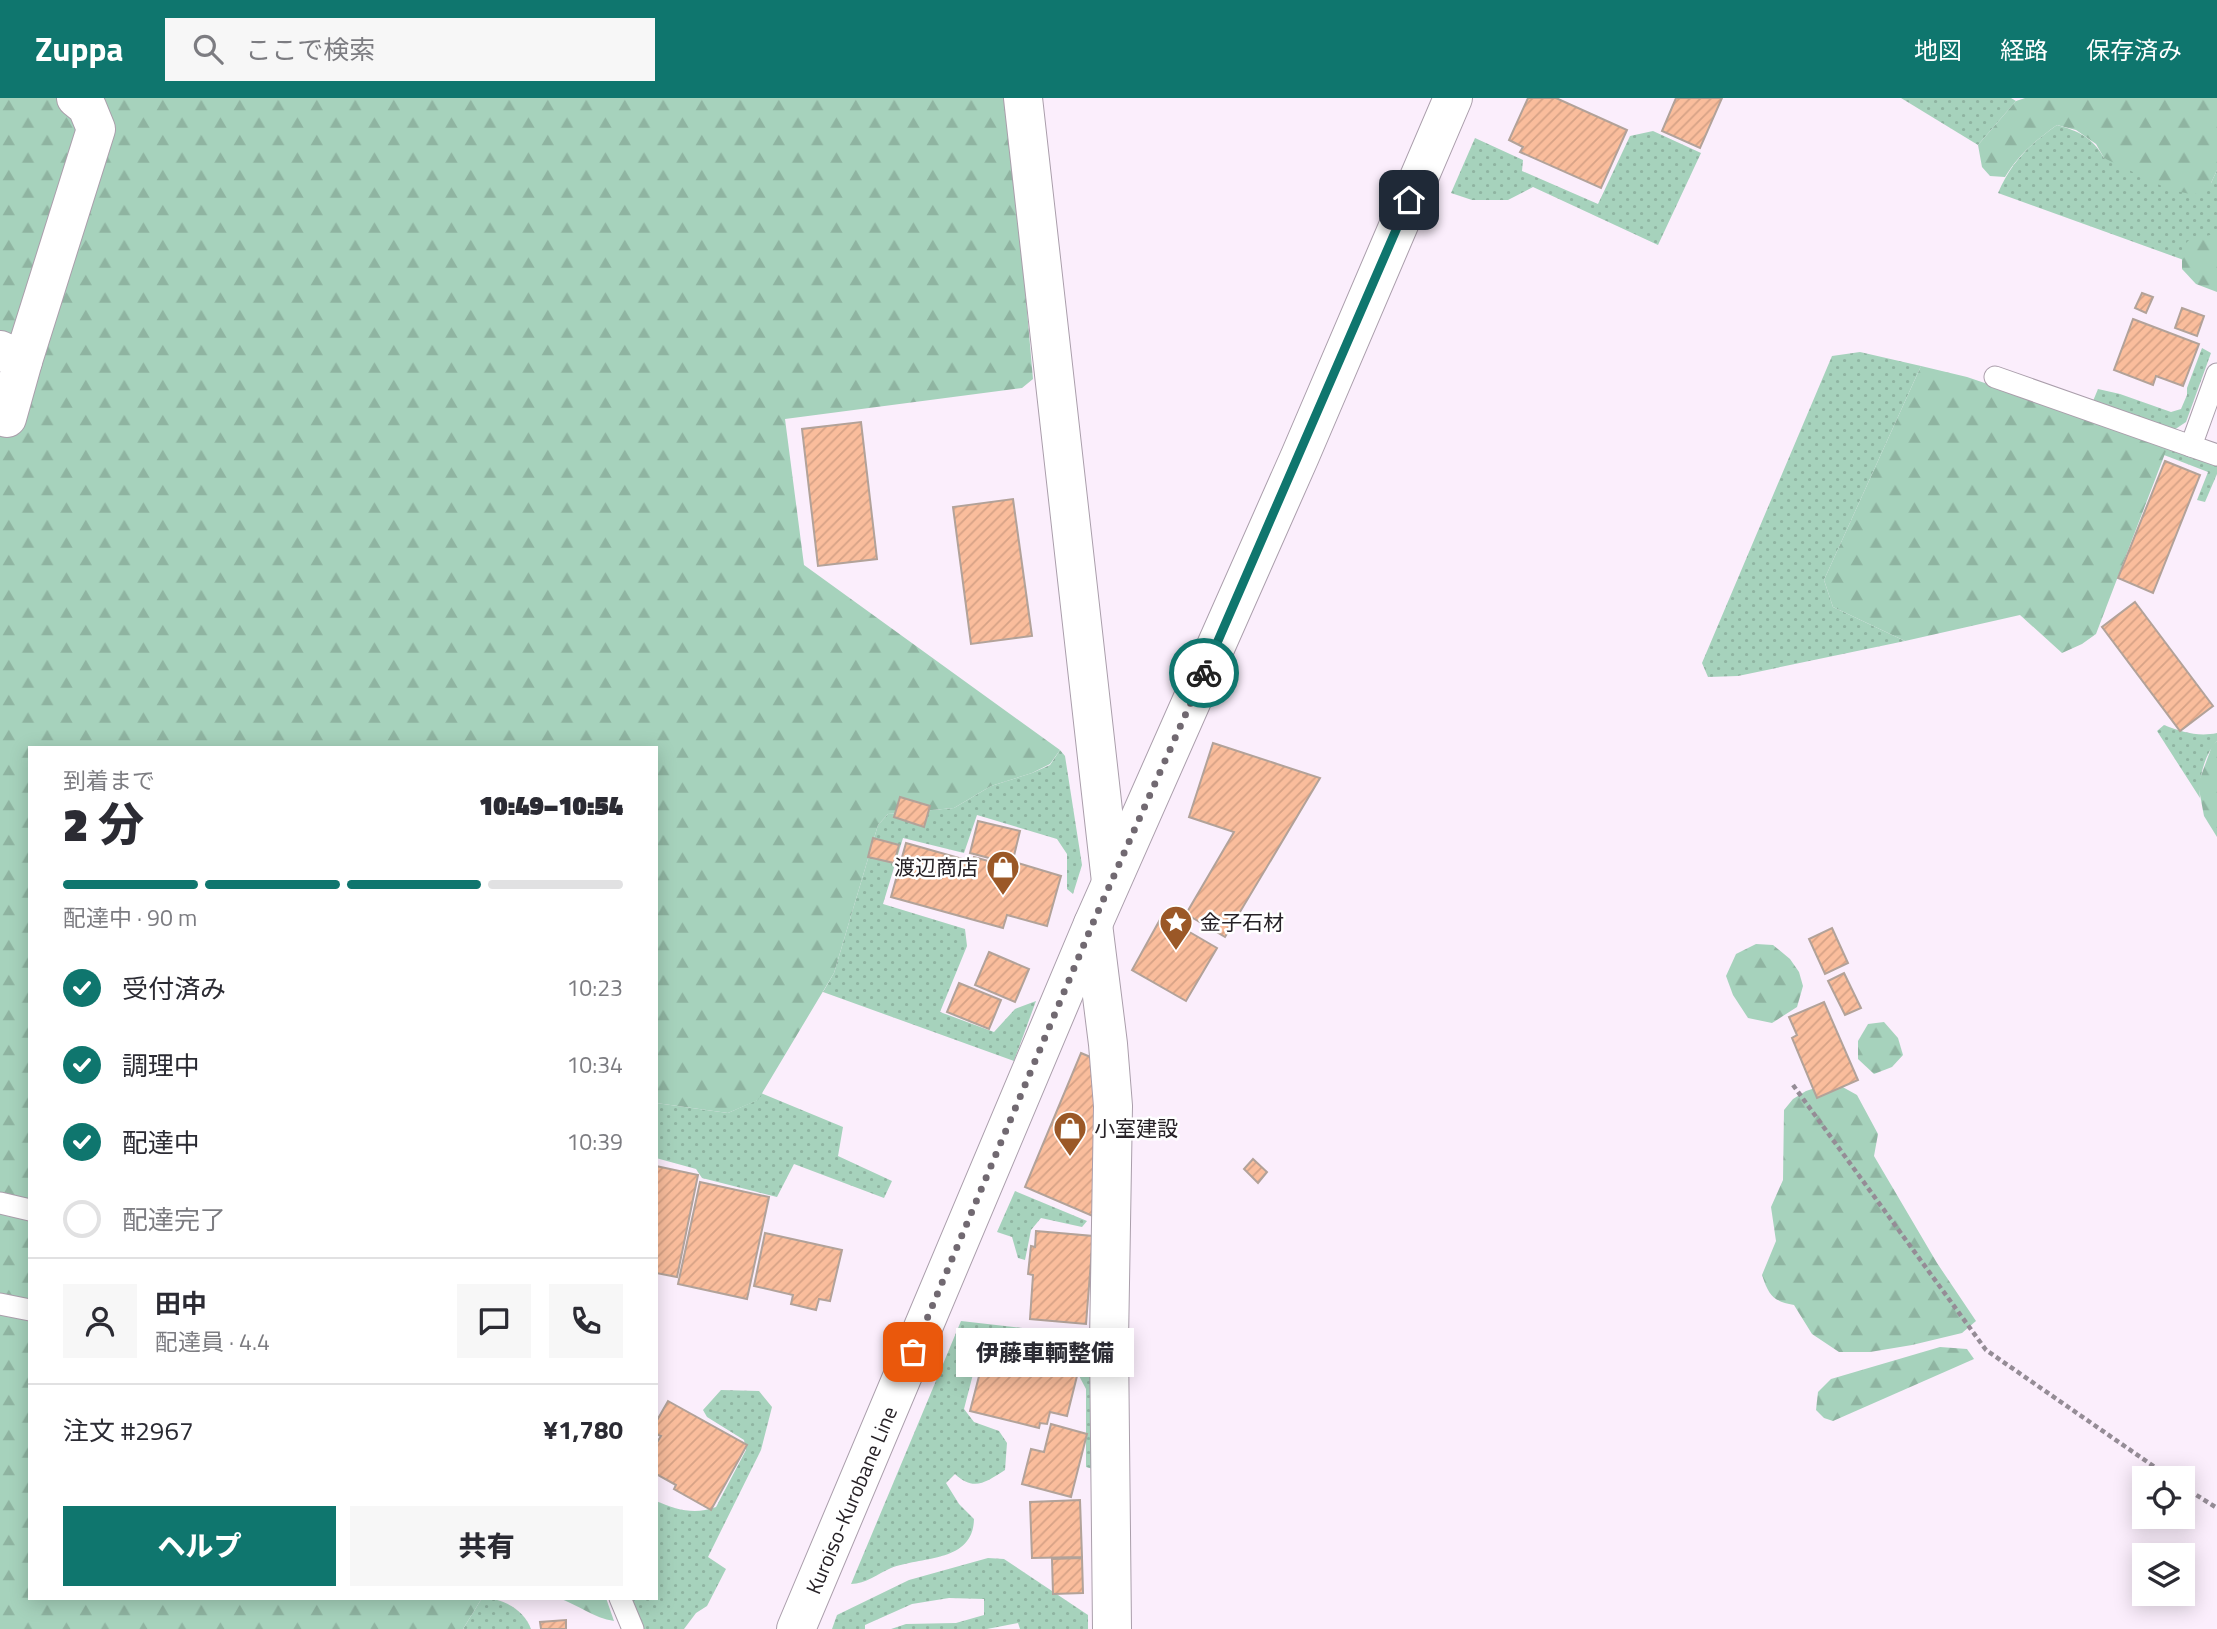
<!DOCTYPE html>
<html lang="ja">
<head>
<meta charset="utf-8">
<style>
	body { margin:0; font-family:"Titillium Web","Noto Sans JP",sans-serif; background:#f7f7f7; color:#2b2b33; height:100vh; display:flex; flex-direction:column; font-size:26px; white-space:nowrap }
	* { box-sizing:border-box; margin:0 }
	p { font-size:23px; color:#7c7c81 }
	.icon { flex:none; width:38px; height:38px; fill:none; stroke:currentColor; stroke-width:2; stroke-linecap:round; stroke-linejoin:round }
	.map { position:relative; flex:1; overflow:hidden }
	.details { position:absolute; left:28px; top:648px; width:630px; height:854px; display:flex; flex-direction:column; background:#fff; border-radius:0px; box-shadow:0 4px 18px #0003 }
	.details>* { flex:none }
	.tools { position:absolute; left:2132px; top:1368px; display:grid; gap:14px }
	.tools a { display:grid; place-items:center; width:63px; height:63px; border-radius:0px; background:#fff; box-shadow:0 4px 18px #0003; font-size:35px }
	.pin { position:absolute; display:grid; place-items:center; width:60px; height:60px; color:#fff; margin:-30px; border-radius:14px; box-shadow:0 4px 10px #0006 }
	.courier { position:absolute; display:grid; place-items:center; width:70px; height:70px; margin:-35px; border:5px solid #0f766e; border-radius:50%; background:#fff; color:#222; box-shadow:0 2px 9px #0007 }
	.bubble { position:absolute; height:49px; border-radius:0px; background:#fff; box-shadow:0 4px 18px #0003; font-size:23px; font-weight:800; line-height:49px; text-align:center }
	.head em { font-style:normal; font-weight:800 }
	.head div { display:flex; flex-direction:column-reverse }
	.head { display:flex; align-items:center; justify-content:space-between; height:119px; padding:0 35px }
	h1 { font-size:46px; font-weight:800; line-height:52px }
	.bar { display:grid; grid-template-columns:repeat(4,1fr); gap:10px 7px; align-content:center; height:84px; padding:0 35px }
	.bar i { height:9px; border-radius:5px; background:#e1e1e2 }
	.bar .selected { background:#0f766e }
	.bar p { grid-column:span 4 }
	.line { display:flex; align-items:center; gap:18px; padding:0 35px; border-top:2px solid #e1e1e2 }
	.line div { flex:1 }
	.round { display:grid; place-items:center; flex:none; width:74px; height:74px; border-radius:0px; background:#f7f7f7 }
	ol { padding:0 35px; list-style:none }
	li { display:flex; align-items:center; gap:21px; height:77px }
	li p { margin-inline-start:auto }
	li .icon { padding:7px; border-radius:50%; background:#0f766e; color:#fff; stroke-width:4 }
	li:last-child { color:#7c7c81 }
	li i { width:38px; height:38px; border:4px solid #e1e1e2; border-radius:50% }
	.button { display:flex; gap:14px; margin-top:auto; padding:14px 35px }
	.button a { flex:1; height:80px; border-radius:0px; background:#0f766e; color:#fff; font-size:28px; font-weight:800; line-height:80px; text-align:center }
	.button a+a { background:#f7f7f7; color:#2b2b33 }
	header { display:flex; align-items:center; gap:42px; box-sizing:border-box; height:98px; padding:0 35px; background:#0f766e; color:#fff }
	header strong { font-size:33px }
	nav { display:flex; gap:38px; margin-inline-start:auto; font-size:24px }
	.search { width:490px; height:63px; background:#f7f7f7; display:flex; align-items:center; gap:18px; box-sizing:border-box; padding:0 24px; border-radius:0px; color:#7c7c81; font-size:26px }
	.map>svg:first-child { display:block }
	.grass { fill:url(#grass-dots) }
	.forest { fill:url(#forest-firs) }
	.building { fill:url(#building-hatch); stroke:#b2a299; stroke-width:2 }
	.lines { fill:none; stroke-linecap:round; stroke-linejoin:round }
	.lane-casing { stroke:#aa9eab; stroke-width:23 }
	.street-casing { stroke:#aa9eab; stroke-width:40 }
	.secondary-casing { stroke:#aa9eab; stroke-width:40 }
	.primary-casing { stroke:#aa9eab; stroke-width:40 }
	.path { stroke:#958c96; stroke-width:4.5; stroke-dasharray:5 3.5; stroke-linecap:butt }
	.lane { stroke:#fff; stroke-width:21 }
	.street { stroke:#fff; stroke-width:38 }
	.secondary { stroke:#fff; stroke-width:38 }
	.primary { stroke:#fff; stroke-width:38 }
	.done { stroke:#716971; stroke-width:7; stroke-dasharray:0 12.6 }
	.route { stroke:#0f766e; stroke-width:9 }
	.labels { text-anchor:middle; dominant-baseline:central; stroke-width:5; stroke-linejoin:round; paint-order:stroke }
	.poi-label { font-size:21px; fill:#262126; stroke:#fff; text-anchor:start }
	.street-label { font-size:21px; fill:#262126; stroke:#fff }
</style>
</head>
<body>
<header>
<strong>Zuppa</strong>
<div class="search"><svg class="icon" aria-label="search" viewBox="0 0 24 24"><circle cx="10" cy="10" r="6"/><path d="M15 15l6 6"/></svg>ここで検索</div>
<nav><a>地図</a><a>経路</a><a>保存済み</a></nav>
</header>
<div class="map">
<svg width="2217" height="1531" viewBox="0 0 2217 1531">
	<defs>
		<pattern id="grass-dots" width="8" height="8" patternUnits="userSpaceOnUse" patternTransform="scale(1.75)"><rect width="8" height="8" fill="#a6d2bc"/><path d="M2 2h.1M6 6h.1" fill="none" stroke="#8fb4a1" stroke-width="1.8" stroke-linecap="round"/></pattern>
		<pattern id="forest-firs" width="22" height="20" patternUnits="userSpaceOnUse" patternTransform="scale(1.75)"><rect width="22" height="20" fill="#a6d2bc"/><path d="M5 1l3.5 6h-7zM16 11l3.5 6h-7z" fill="#8fb4a1"/></pattern>
		<pattern id="building-hatch" width="6" height="6" patternUnits="userSpaceOnUse" patternTransform="scale(1.75)"><rect width="6" height="6" fill="#fabd9c"/><path d="M-1 1l2-2M0 6l6-6M5 7l2-2" fill="none" stroke="#d6a286"/></pattern>
	</defs>
	<rect width="100%" height="100%" fill="#fbeefc"/>
	<g class="grass">
		<path d="M1901,0H2011L2016,3L1978,47Z"/>
		<path d="M2057,27C2079,33 2093,40 2104,60L2211,85L2217,72V174L1998,95C2012,63 2029,47 2057,27Z"/>
		<path d="M1653,33L1701,55L1658,147L1533,89L1508,102H1472L1451,95L1475,40L1523,62L1522,73L1598,106L1630,38Z"/>
		<path d="M2202,250L2211,255L2186,324L2174,332L2093,303L2098,291L2120,296L2171,314L2181,311L2187,297V290Z"/>
		<path d="M1860,254L1921,268L1824,482L1833,509L1905,543L1738,578L1708,579L1702,565L1832,258Z"/>
		<path d="M2162,345L2217,365V376L2205,404L2197,402L2208,374L2164,357Z"/>
		<path d="M2164,627C2182,634 2198,639 2217,635V643C2204,657 2198,682 2200,700L2157,633Z"/>
		<path d="M1060,652L1065,658L1082,767L1073,796L1067,791V756L1057,741L977,717L964,755L903,740L883,806L965,831L967,848L940,914L994,934L1015,911L1036,903L1014,963L823,894L834,875L878,727L888,716L954,710L991,688L1032,675L1050,667Z"/>
		<path d="M761,995L843,1029L838,1058L892,1083L884,1100L794,1066L777,1099L702,1080L696,1071L656,1060V1005L728,1015L757,1002Z"/>
		<path d="M1015,1093L1087,1123L1082,1129L1041,1120L1031,1132L1025,1162L1018,1160L1012,1139L997,1134Z"/>
		<path d="M961,1223L1093,1238V1371L1086,1369V1291L1077,1274L988,1253L978,1257L964,1311L974,1324L999,1333L1007,1345L1005,1372C986,1384 974,1394 955,1376L946,1385L959,1406L974,1421C973,1465 922,1458 891,1470C877,1476 866,1486 851,1486Z"/>
		<path d="M721,1292L759,1293L772,1309L761,1352L708,1459L726,1471L707,1508L696,1515L684,1531H644L631,1500H656V1403C677,1412 695,1417 716,1409L746,1352L744,1342L707,1319L703,1312Z"/>
		<path d="M988,1460L1004,1461L1088,1517V1531H1020L1018,1525L987,1531H891L906,1526L956,1525L984,1517V1501L949,1500L912,1506L865,1527V1531H832L837,1517L909,1482Z"/>
		<path d="M482,1500C502,1500 524,1511 531,1531H463Z"/>
	</g>
	<g class="forest">
		<path d="M0,0H1005L1015,76L1033,281L1022,290L785,321L804,467L1060,652L1050,666L1032,675L991,688L954,710L888,716L878,727L834,875L758,1002L728,1015L656,1005V649H30V1500H482L463,1531H0Z"/>
		<path d="M2025,0H2217V72L2211,85L2194,97L2168,91L2104,60L2096,46L2076,32L2057,27C2036,42 2018,57 2005,79L1990,78L1982,69L1978,47L2016,3Z"/>
		<path d="M2210,137L2217,140V194L2196,186L2182,171V151L2188,143Z"/>
		<path d="M1921,268L1967,279L2161,345L2166,353L2096,536L2082,546L2062,555L2020,517L1905,543L1833,509L1824,482Z"/>
		<path d="M2217,643V739L2204,718L2198,686L2212,648Z"/>
		<path d="M1756,846L1773,847L1790,861L1799,874L1803,888L1797,909L1772,925L1748,920L1733,897L1726,878L1736,856Z"/>
		<path d="M1884,924L1898,940L1903,957L1892,969L1874,976L1858,961V943L1868,926Z"/>
		<path d="M1824,987H1839L1857,997L1878,1036L1874,1058L1937,1165L1976,1223L1962,1235L1912,1247L1870,1254H1839L1812,1236L1794,1207C1773,1203 1769,1198 1762,1177L1776,1143L1771,1109L1783,1082L1784,1012L1793,1001L1806,993Z"/>
		<path d="M1940,1249L1967,1251L1974,1261L1833,1323L1824,1320L1816,1312L1818,1294L1831,1281Z"/>
		<path d="M559,1500H606L614,1523C594,1520 578,1507 559,1500Z"/>
	</g>
	<g class="building">
		<path d="M1528,0H1556L1627,32L1601,90L1520,54L1523,49L1509,42Z"/>
		<path d="M1676,0H1722L1700,50L1662,33Z"/>
		<path d="M2142,195L2153,199L2146,215L2135,210Z"/>
		<path d="M2182,210L2204,218L2197,238L2175,230Z"/>
		<path d="M2133,221L2199,246L2183,288L2156,278L2153,287L2114,272Z"/>
		<path d="M861,324L877,461L818,468L802,331Z"/>
		<path d="M2165,363L2200,377L2153,495L2118,480Z"/>
		<path d="M1013,401L1032,538L971,546L953,409Z"/>
		<path d="M2135,504L2213,608L2180,633L2102,529Z"/>
		<path d="M1213,645L1320,680L1225,839L1186,816L1234,734L1189,719Z"/>
		<path d="M900,699L930,708L924,729L894,719Z"/>
		<path d="M978,723L1020,733L1012,766L970,755Z"/>
		<path d="M873,740L899,747L894,765L868,759Z"/>
		<path d="M906,745L973,764L974,759L1017,771L1018,765L1061,778L1047,828L1007,817L1003,830L891,799Z"/>
		<path d="M1162,818L1217,850L1186,903L1132,872Z"/>
		<path d="M1832,830L1848,865L1825,876L1809,841Z"/>
		<path d="M989,854L1029,871L1015,904L975,887Z"/>
		<path d="M1844,875L1861,910L1845,917L1828,883Z"/>
		<path d="M959,885L1001,902L989,931L947,914Z"/>
		<path d="M1824,904L1858,982L1817,1000L1792,940L1797,937L1789,919Z"/>
		<path d="M1081,955L1102,964V1122L1025,1089Z"/>
		<path d="M1253,1061L1267,1074L1258,1085L1244,1071Z"/>
		<path d="M656,1068L698,1077L677,1179L656,1175Z"/>
		<path d="M700,1084L769,1099L747,1201L678,1186Z"/>
		<path d="M1036,1133L1093,1138L1086,1226L1030,1221L1033,1177L1028,1176L1031,1148L1035,1149Z"/>
		<path d="M765,1135L842,1152L830,1203L819,1201L816,1212L791,1206L793,1197L754,1188Z"/>
		<path d="M1028,1241L1075,1250L1071,1270L1025,1261Z"/>
		<path d="M985,1255L1077,1278L1067,1318L1050,1314L1047,1326L1040,1325L1039,1330L970,1313Z"/>
		<path d="M668,1303L747,1347L711,1412L674,1391L676,1387L656,1376V1346L661,1338L656,1336V1324Z"/>
		<path d="M1051,1326L1087,1336L1071,1399L1022,1386L1031,1351L1044,1354Z"/>
		<path d="M1080,1402L1082,1459L1032,1460L1030,1404Z"/>
		<path d="M1082,1460L1083,1495L1053,1496L1052,1461Z"/>
		<path d="M566,1522V1531H541L540,1524Z"/>
	</g>
	<g class="lines">
		<defs>
			<g id="lane">
				<path d="M2217,276L2191,348L2217,357"/>
				<path d="M1995,279L2191,348"/>
				<path d="M0,1105L30,1112"/>
				<path d="M0,1206L30,1212"/>
				<path d="M620,1500L633,1531"/>
			</g>
			<g id="street">
				<path d="M0,252L23,263L96,31L87,9L76,0"/>
				<path d="M7,320L23,263"/>
				<path d="M1093,826L1108,946L1113,1008L1109,1244L1112,1531"/>
			</g>
			<path id="secondary" d="M1023,0L1111,784"/>
			<path id="primary" d="M796,1531L1093,826L1300,358L1453,0"/>
		</defs>
		<use href="#lane" class="lane-casing"/>
		<use href="#street" class="street-casing"/>
		<use href="#secondary" class="secondary-casing"/>
		<use href="#primary" class="primary-casing"/>
		<g class="path">
			<path d="M1793,987L1986,1252L2172,1381"/>
			<path d="M2182,1388L2217,1410"/>
		</g>
		<use href="#lane" class="lane"/>
		<use href="#street" class="street"/>
		<use href="#secondary" class="secondary"/>
		<use href="#primary" class="primary"/>
	</g>
	<g class="lines">
		<path class="done" d="M913,1254L1093,825L1204,575"/>
		<path class="route" d="M1204,575L1409,102"/>
	</g>
	<defs>
		<symbol id="shop-pin" viewBox="-11 -11 22 30"><path d="M0 17L-7.5 6A9.5 9.5 0 1 1 7.5 6Z" fill="#9b5827" stroke="#fff"/><path d="M-5-2.5h2.3a2.7 3.5 0 0 1 5.4 0H5L5.5 6h-11ZM-1.5-2.5h3a1.5 2.3 0 0 0-3 0Z" fill="#fff"/></symbol>
		<symbol id="sight-pin" viewBox="-11 -11 22 30"><path d="M0 17L-7.5 6A9.5 9.5 0 1 1 7.5 6Z" fill="#9b5827" stroke="#fff"/><path d="M0-6L1.8-2.2L6-1.7L2.9 1.2L3.7 5.4L0 3.3L-3.7 5.4L-2.9 1.2L-6-1.7L-1.8-2.2Z" fill="#fff"/></symbol>
	</defs>
	<g fill-rule="evenodd">
		<use href="#shop-pin" x="984" y="750" width="38" height="52"/>
		<use href="#sight-pin" x="1157" y="805" width="38" height="52"/>
		<use href="#shop-pin" x="1051" y="1011" width="38" height="52"/>
	</g>
	<g class="labels">
		<g class="poi-label">
			<text x="978" y="769" text-anchor="end">渡辺商店</text>
			<text x="1200" y="824">金子石材</text>
			<text x="1094" y="1030">小室建設</text>
		</g>
		<g class="street-label">
			<text transform="translate(851 1402) rotate(-67)">Kuroiso-Kurobane Line</text>
		</g>
	</g>
</svg>
<div class="tools">
<a><svg class="icon" aria-label="locate" viewBox="0 0 24 24"><circle cx="12" cy="12" r="6"/><path d="M12 2v4M12 18v4M2 12h4M18 12h4"/></svg></a>
<a><svg class="icon" aria-label="layers" viewBox="0 0 24 24"><path d="M12 4l9 5-9 5-9-5zM3 14l9 5 9-5"/></svg></a>
</div>
<div class="pin" style="left:913px;top:1254px;background:#ea580c"><svg class="icon" aria-label="bag" viewBox="0 0 24 24"><path d="M5 8h14l-1 12H6zM9 8a3 3 0 0 1 6 0"/></svg></div>
<div class="pin" style="left:1409px;top:102px;background:#1f2937"><svg class="icon" aria-label="home" viewBox="0 0 24 24"><path d="M3 11l9-7 9 7M6 9v11h12V9"/></svg></div>
<div class="courier" style="left:1204px;top:575px"><svg class="icon" aria-label="bike" viewBox="0 0 24 24"><circle cx="6" cy="16" r="4"/><circle cx="18" cy="16" r="4"/><path d="M6 16l4-8h5l3 8M10 8l3 8H6M13 5h3"/></svg></div>
<div class="bubble" style="left:956px;top:1230px;width:178px">伊藤車輌整備</div>
<section class="details">
<div class="head"><div><h1>2 分</h1><p>到着まで</p></div><em>10:49–10:54</em></div>
<div class="bar"><i class="selected"></i><i class="selected"></i><i class="selected"></i><i></i><p>配達中 · 90 m</p></div>
<ol>
<li><svg class="icon" aria-label="check" viewBox="0 0 24 24"><path d="M5 12l5 5 9-10"/></svg>受付済み<p>10:23</p></li>
<li><svg class="icon" aria-label="check" viewBox="0 0 24 24"><path d="M5 12l5 5 9-10"/></svg>調理中<p>10:34</p></li>
<li><svg class="icon" aria-label="check" viewBox="0 0 24 24"><path d="M5 12l5 5 9-10"/></svg>配達中<p>10:39</p></li>
<li><i></i>配達完了</li>
</ol>
<div class="line" style="height:126px"><a class="round"><svg class="icon" aria-label="person" viewBox="0 0 24 24"><circle cx="12" cy="8" r="4"/><path d="M4 21q1-7 8-7t8 7"/></svg></a><div><b>田中</b><p>配達員 · 4.4</p></div><a class="round"><svg class="icon" aria-label="chat" viewBox="0 0 24 24"><path d="M4 5h16v11H9l-5 4z"/></svg></a><a class="round"><svg class="icon" aria-label="phone" viewBox="0 0 24 24"><path d="M5 4h4l2 5-3 2q2 4 5 5l2-3 5 2v4C11 20 4 13 5 4z"/></svg></a></div>
<div class="line" style="height:91px"><div>注文 #2967</div><b>¥1,780</b></div>
<div class="button"><a>ヘルプ</a><a>共有</a></div>
</section>
</div>
</body>
</html>
